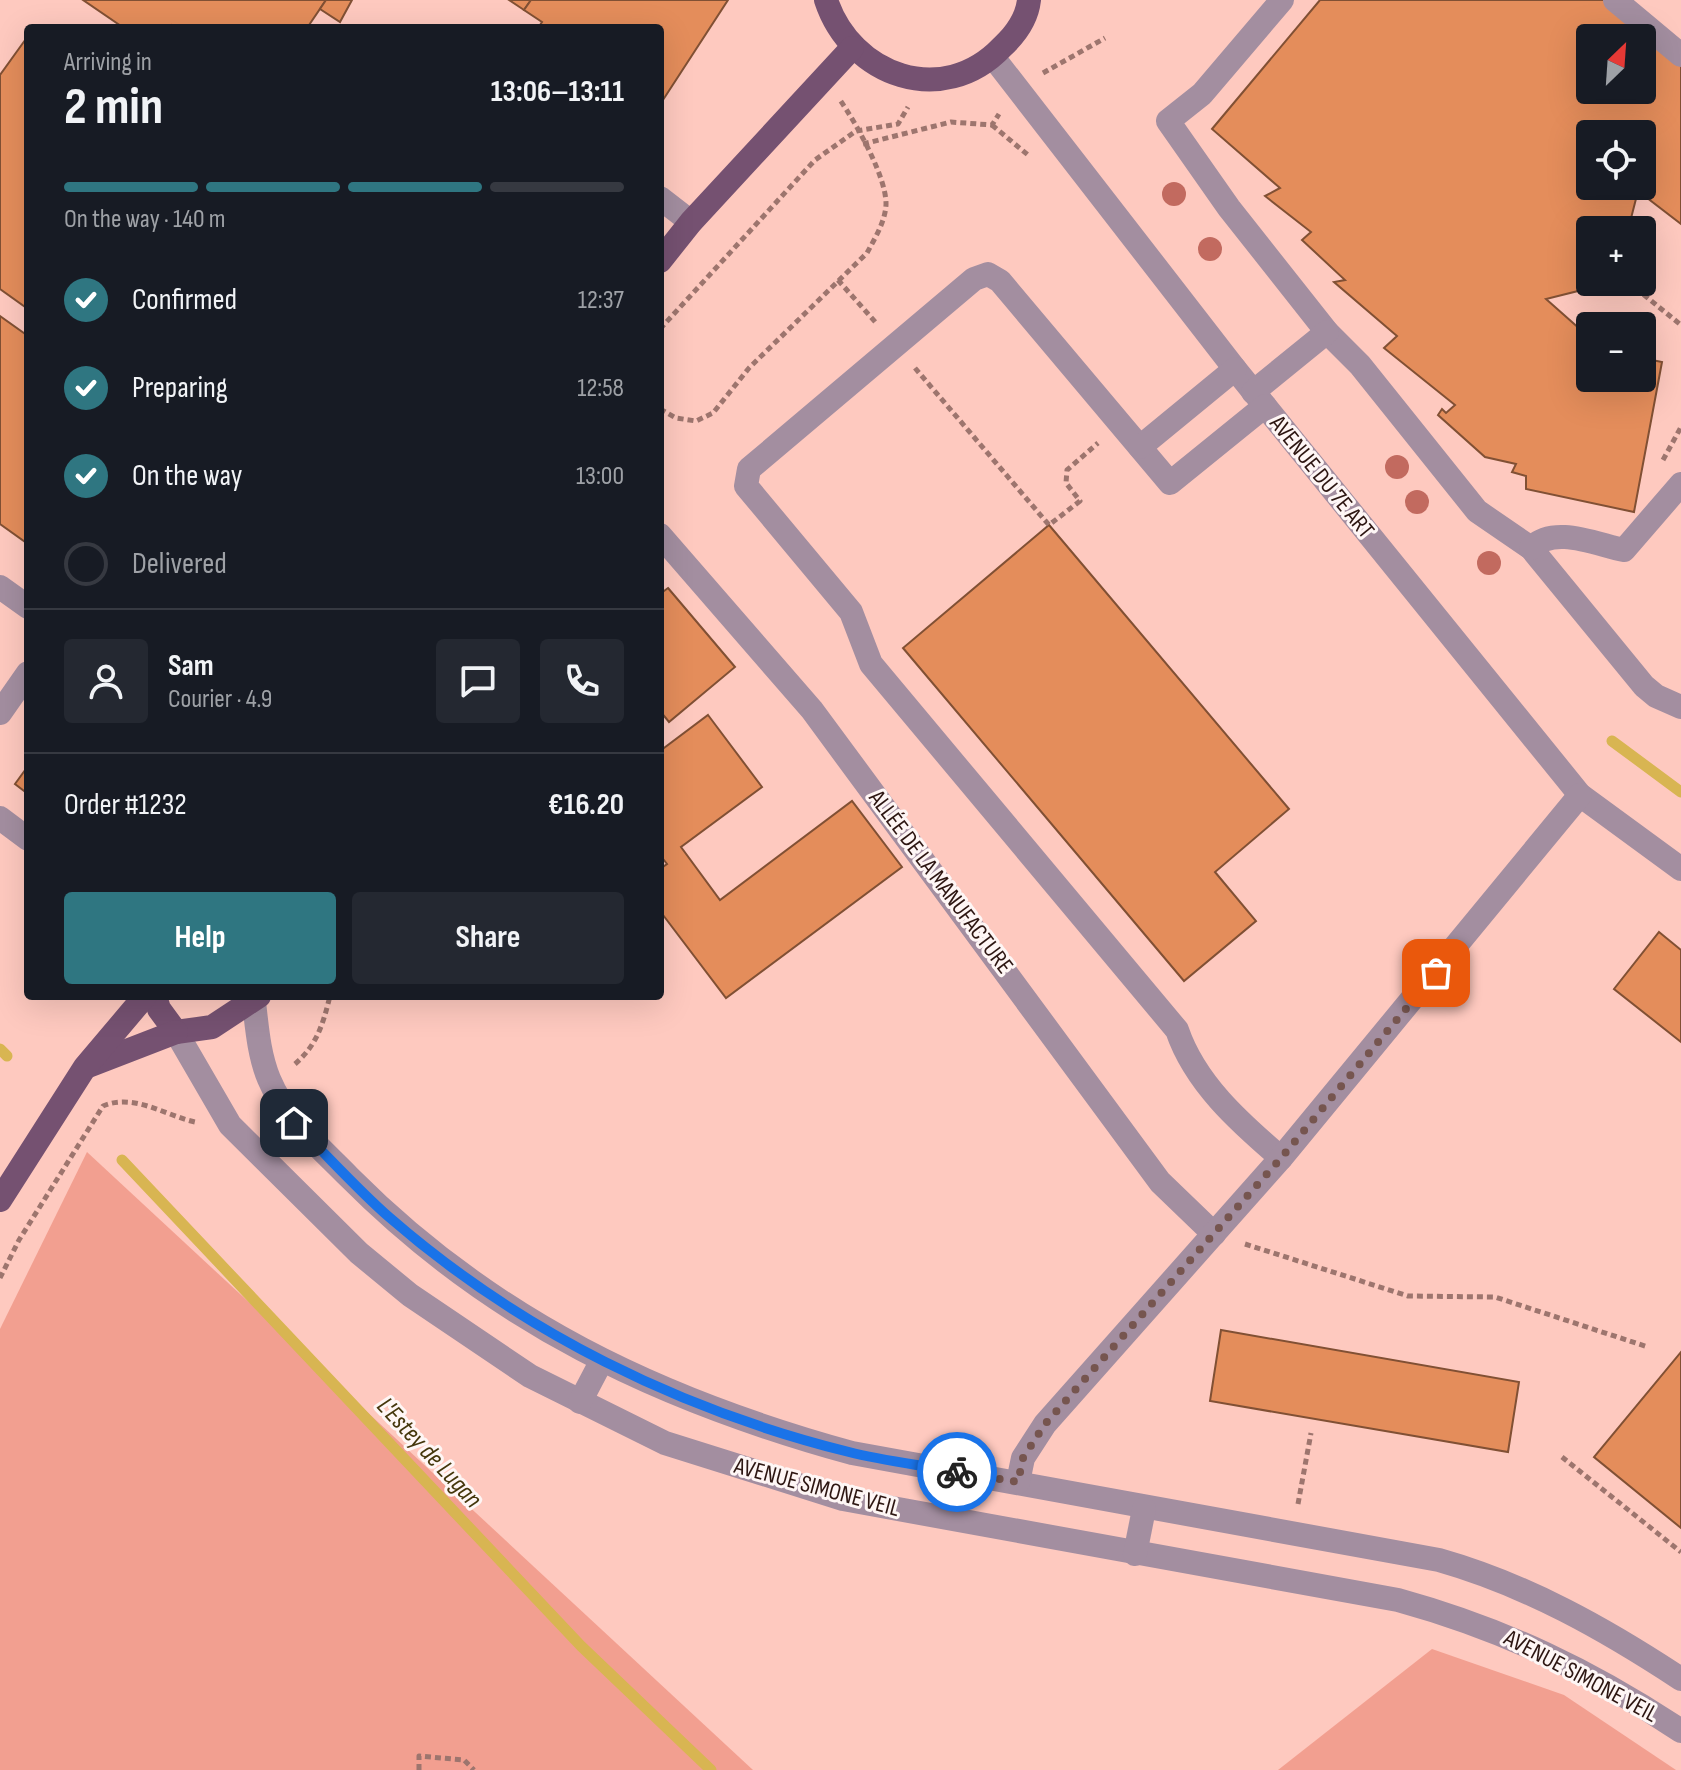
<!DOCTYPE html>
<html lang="en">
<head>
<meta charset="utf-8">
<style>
	body { margin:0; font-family:"Sofia Sans Condensed",sans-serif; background:#242831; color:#f1f3f6; height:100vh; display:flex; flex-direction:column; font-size:30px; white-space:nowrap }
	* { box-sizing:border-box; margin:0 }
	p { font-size:26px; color:#9ea1a6 }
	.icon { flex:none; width:44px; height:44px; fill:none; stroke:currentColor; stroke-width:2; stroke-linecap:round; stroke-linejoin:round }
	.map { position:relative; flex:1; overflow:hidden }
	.details { position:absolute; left:24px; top:24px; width:640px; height:976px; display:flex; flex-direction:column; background:#171b24; border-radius:8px; box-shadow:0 8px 32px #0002 }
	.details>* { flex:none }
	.needle { width:52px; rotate:25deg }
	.controls { position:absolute; left:1576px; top:24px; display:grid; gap:16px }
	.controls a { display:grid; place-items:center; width:80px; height:80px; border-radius:8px; background:#171b24; box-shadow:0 8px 32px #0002; font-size:40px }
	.pin { position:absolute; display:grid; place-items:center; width:68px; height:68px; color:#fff; margin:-34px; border-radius:16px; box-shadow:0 4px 12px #0006 }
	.courier { position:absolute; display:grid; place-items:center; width:80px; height:80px; margin:-40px; border:6px solid #1a73e8; border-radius:50%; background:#fff; color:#222; box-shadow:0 2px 10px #0007 }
	.overview em { font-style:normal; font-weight:700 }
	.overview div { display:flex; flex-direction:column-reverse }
	.overview { display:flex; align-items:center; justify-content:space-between; height:136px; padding:0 40px }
	h1 { font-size:52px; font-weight:700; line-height:60px }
	.bar { display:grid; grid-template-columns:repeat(4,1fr); gap:12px 8px; align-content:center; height:96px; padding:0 40px }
	.bar i { height:10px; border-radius:6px; background:#363941 }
	.bar .on { background:#2f7681 }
	.bar p { grid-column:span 4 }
	.line { display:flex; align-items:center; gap:20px; padding:0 40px; border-top:2px solid #363941 }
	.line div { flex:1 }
	.round { display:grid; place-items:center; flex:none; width:84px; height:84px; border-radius:8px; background:#242831 }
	ol { padding:0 40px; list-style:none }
	li { display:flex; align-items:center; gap:24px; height:88px }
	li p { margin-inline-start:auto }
	li .icon { padding:8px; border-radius:50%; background:#2f7681; color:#fff; stroke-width:4 }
	li:last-child { color:#9ea1a6 }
	li i { width:44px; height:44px; border:4px solid #363941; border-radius:50% }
	.button { display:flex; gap:16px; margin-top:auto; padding:16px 40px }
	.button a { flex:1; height:92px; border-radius:8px; background:#2f7681; color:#fff; font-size:32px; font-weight:700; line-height:92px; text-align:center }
	.button a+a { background:#242831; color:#f1f3f6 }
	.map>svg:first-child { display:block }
	.green { fill:#f29f90 }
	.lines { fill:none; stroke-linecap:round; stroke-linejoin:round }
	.stream { stroke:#d8b552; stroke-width:11 }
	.building { fill:#e48d5b; stroke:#815034; stroke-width:2; fill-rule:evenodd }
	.path { stroke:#9d756e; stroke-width:5; stroke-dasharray:6 4; stroke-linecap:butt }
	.minor { stroke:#a38ea0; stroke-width:24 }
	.major { stroke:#755171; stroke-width:24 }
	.tree { fill:#c26a5f }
	.done { stroke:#76554f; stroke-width:8; stroke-dasharray:0 14.4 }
	.route { stroke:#1a73e8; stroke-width:10 }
	.labels { text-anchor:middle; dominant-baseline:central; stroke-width:6; stroke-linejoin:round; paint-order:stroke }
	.street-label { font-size:24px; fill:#2d1612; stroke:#fef6f5 }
	.water-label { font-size:26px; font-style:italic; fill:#45370c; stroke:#fef6f5 }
</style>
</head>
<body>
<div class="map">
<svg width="1681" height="1770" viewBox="0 0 1681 1770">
	<rect width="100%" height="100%" fill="#fec9bf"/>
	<g class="green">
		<path d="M87,1152L753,1770H0V1329Z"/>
		<path d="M1432,1649L1564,1695L1676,1770H1278Z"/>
	</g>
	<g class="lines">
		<g class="stream">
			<path d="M1612,741L1681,792"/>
			<path d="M0,1049L7,1056"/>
			<path d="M122,1160L581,1646L711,1770"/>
		</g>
	</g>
	<g class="building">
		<path d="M83,0H326L307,28H177L172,25L170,28H124Z"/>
		<path d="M326,0H352L340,22L320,9Z"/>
		<path d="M509,0H531L524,10Z"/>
		<path d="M531,0H728L661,103L660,28H538L542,22L524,10Z"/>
		<path d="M1320,0H1605L1681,64V224L1638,191L1628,230H1590V282H1594L1582,290L1546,299L1590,338V378H1642V358L1662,362L1634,512L1526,489V476L1512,472L1516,464L1485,457L1438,415L1442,409L1446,413L1455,405L1384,348L1397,336L1334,282L1345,280L1302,240L1311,232L1265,196L1280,188L1212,129ZM1590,38H1642V90H1590ZM1590,134H1642V186H1590Z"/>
		<path d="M28,36V309L0,289V75Z"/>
		<path d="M0,316L28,336V544L0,524Z"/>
		<path d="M1049,525L1289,809L1215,872L1256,921L1184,981L903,648Z"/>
		<path d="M668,588L735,667L669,722L660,711V594Z"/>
		<path d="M708,715L762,787L681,847L720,900L852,801L902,867L726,998L660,911V869L667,864L660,855V751Z"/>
		<path d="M28,766V794L15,784Z"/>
		<path d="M1659,932L1681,950V1042L1614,989Z"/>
		<path d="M1221,1330L1519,1382L1508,1452L1210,1401Z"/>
		<path d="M1681,1352V1528L1594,1457Z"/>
	</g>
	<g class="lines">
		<g class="path">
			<path d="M1043,73L1105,38"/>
			<path d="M992,125L1028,155"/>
			<path d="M863,144L951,122L992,125L999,114"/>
			<path d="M838,280L877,324"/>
			<path d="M1628,282L1681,325"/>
			<path d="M660,329L815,160L856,131L898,124L908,107"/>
			<path d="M915,368L1049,525L1080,501L1066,483L1067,470L1098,443"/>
			<path d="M660,409L676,418L696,421L713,413L749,368L867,253C875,238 885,222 886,205C887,178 856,123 840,100"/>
			<path d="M1663,460L1681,427"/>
			<path d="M295,1064C317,1045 323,1024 330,996"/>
			<path d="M1245,1244L1408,1296L1495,1297L1648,1347"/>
			<path d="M0,1278L19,1240L103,1106C134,1093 164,1115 195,1122"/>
			<path d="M1562,1457L1681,1552"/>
			<path d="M1298,1504L1311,1433"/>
			<path d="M419,1770V1756L464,1760L474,1770"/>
		</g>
		<g class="minor">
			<path d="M1282,0L1202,94L1168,121L1229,208L1327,332L1360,365L1477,511L1531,548L1644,686L1656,696L1681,707"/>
			<path d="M1615,0L1681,55"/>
			<path d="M993,57L1235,369L1580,795L1681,869"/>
			<path d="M660,198L691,222"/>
			<path d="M1253,392L1327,332"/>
			<path d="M1265,406L1170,483L1000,281L988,274L974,279L749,469L746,486L851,612L871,664L1177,1030C1195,1083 1239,1122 1281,1158"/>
			<path d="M1140,447L1235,369"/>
			<path d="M660,535L812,710L1160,1182L1214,1234"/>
			<path d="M1531,548C1554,525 1595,544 1624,550L1681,484"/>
			<path d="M0,587L28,607"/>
			<path d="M0,713L28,673"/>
			<path d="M0,818L28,839"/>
			<path d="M254,1002C257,1028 259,1055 269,1079C286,1120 319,1146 349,1177C492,1321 659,1400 852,1453L1439,1560C1527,1585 1605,1629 1681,1679"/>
			<path d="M176,1032L230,1125L359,1253L410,1295L530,1376L665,1443L843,1499L1398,1600C1503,1629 1591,1671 1681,1731"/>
			<path d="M580,1402L601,1362"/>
			<path d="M1018,1482L1023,1458L1045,1424L1281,1158L1580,795"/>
			<path d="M1135,1554L1144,1509"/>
		</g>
		<g class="major">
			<path d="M826,0C851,76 943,109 1002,47C1015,35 1027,18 1029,0"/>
			<path d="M660,261L691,222L852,48"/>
			<path d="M155,996L159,1009L176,1032L212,1027L259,996"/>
			<path d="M88,1066L176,1032"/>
			<path d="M0,1200L85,1067L145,996"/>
		</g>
	</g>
	<g class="tree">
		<circle cx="1174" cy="194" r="12"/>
		<circle cx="1210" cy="249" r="12"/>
		<circle cx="1397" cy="467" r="12"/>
		<circle cx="1417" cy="502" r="12"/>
		<circle cx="1489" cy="563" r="12"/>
	</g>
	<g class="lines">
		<path class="done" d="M957,1472L1018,1482L1023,1458L1045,1424L1281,1158L1436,973"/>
		<path class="route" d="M294,1123C326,1154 356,1188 389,1217C521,1332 680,1410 849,1452C884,1461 921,1465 957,1472"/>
	</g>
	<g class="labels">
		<g class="street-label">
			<text transform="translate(1322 477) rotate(51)">AVENUE DU 7E ART</text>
			<text transform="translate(941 882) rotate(53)">ALLÉE DE LA MANUFACTURE</text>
			<text transform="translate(817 1487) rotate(15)">AVENUE SIMONE VEIL</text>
			<text transform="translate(1581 1676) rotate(28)">AVENUE SIMONE VEIL</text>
		</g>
		<g class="water-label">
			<text transform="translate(429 1453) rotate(47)">L'Estey de Lugan</text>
		</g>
	</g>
</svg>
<div class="controls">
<a><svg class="needle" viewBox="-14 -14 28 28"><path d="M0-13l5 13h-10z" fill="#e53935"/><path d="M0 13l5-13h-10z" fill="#9ea1a6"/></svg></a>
<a><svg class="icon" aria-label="locate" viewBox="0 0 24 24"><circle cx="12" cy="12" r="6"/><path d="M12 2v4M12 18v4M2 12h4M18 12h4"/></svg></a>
<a>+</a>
<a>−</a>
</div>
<div class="pin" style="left:1436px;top:973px;background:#ea580c"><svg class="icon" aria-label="bag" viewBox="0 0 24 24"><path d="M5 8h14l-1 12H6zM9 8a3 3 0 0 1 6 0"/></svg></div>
<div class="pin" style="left:294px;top:1123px;background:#1f2937"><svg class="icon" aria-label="home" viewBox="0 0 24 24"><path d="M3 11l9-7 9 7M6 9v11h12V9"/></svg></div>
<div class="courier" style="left:957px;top:1472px"><svg class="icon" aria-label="bike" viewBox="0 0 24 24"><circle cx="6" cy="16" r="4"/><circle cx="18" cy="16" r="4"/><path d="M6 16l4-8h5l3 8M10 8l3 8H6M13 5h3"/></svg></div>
<section class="details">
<div class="overview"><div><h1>2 min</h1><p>Arriving in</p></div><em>13:06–13:11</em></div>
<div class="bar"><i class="on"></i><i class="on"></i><i class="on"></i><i></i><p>On the way · 140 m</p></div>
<ol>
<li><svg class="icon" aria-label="check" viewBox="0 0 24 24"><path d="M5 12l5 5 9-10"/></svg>Confirmed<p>12:37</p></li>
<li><svg class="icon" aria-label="check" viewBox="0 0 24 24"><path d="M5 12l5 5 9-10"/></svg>Preparing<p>12:58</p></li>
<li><svg class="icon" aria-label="check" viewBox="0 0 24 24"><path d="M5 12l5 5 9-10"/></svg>On the way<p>13:00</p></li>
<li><i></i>Delivered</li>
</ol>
<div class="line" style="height:144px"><a class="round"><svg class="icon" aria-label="person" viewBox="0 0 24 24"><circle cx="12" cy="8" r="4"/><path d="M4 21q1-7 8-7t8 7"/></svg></a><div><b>Sam</b><p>Courier · 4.9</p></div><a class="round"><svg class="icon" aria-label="chat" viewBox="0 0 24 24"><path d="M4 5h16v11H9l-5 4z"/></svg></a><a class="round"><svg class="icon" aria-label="phone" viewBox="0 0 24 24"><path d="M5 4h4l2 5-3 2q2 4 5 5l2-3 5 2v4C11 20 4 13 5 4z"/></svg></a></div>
<div class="line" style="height:104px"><div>Order #1232</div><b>€16.20</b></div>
<div class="button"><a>Help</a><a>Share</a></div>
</section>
</div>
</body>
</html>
